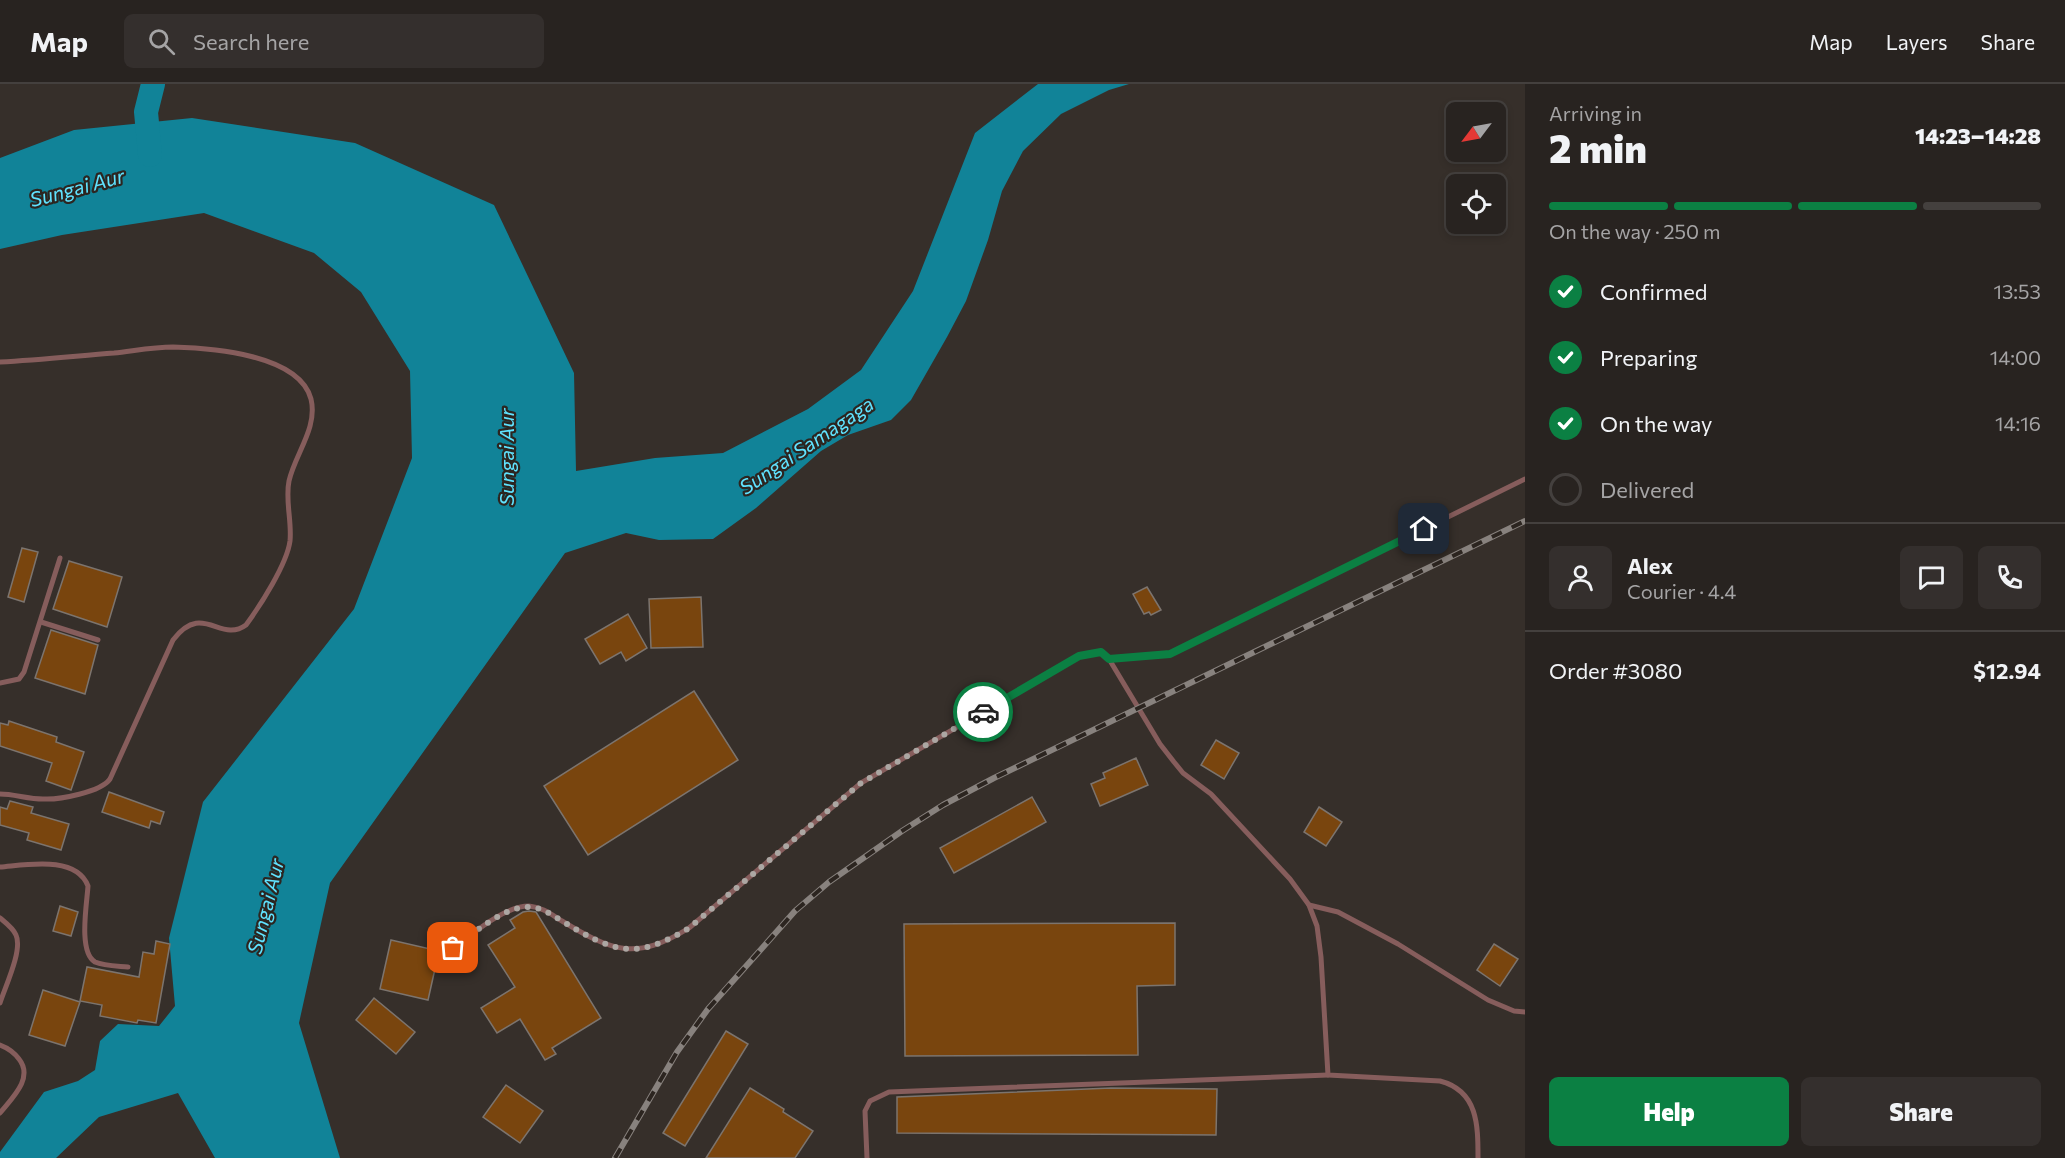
<!DOCTYPE html>
<html lang="en">
<head>
<meta charset="utf-8">
<style>
	body { margin:0; font-family:Commissioner,sans-serif; background:#342f2d; color:#f1f3f6; height:100vh; display:flex; flex-direction:column; font-size:22px; white-space:nowrap }
	* { box-sizing:border-box; margin:0 }
	p { font-size:20px; color:#a5a4a5 }
	.icon { flex:none; width:33px; height:33px; fill:none; stroke:currentColor; stroke-width:2; stroke-linecap:round; stroke-linejoin:round }
	.map { position:relative; flex:1; overflow:hidden }
	.details { display:flex; flex-direction:column; background:#282320; width:540px }
	.details>* { flex:none }
	.needle { width:39px; rotate:238deg }
	.buttons { position:absolute; left:1446px; top:18px; display:grid; gap:12px }
	.buttons a { display:grid; place-items:center; width:60px; height:60px; border-radius:9px; background:#282320; box-shadow:0 3px 9px #0003,0 0 0 2px #44403e; font-size:30px }
	.pin { position:absolute; display:grid; place-items:center; width:51px; height:51px; color:#fff; margin:-26px; border-radius:12px; box-shadow:0 3px 9px #0006 }
	.courier { position:absolute; display:grid; place-items:center; width:60px; height:60px; margin:-30px; border:4px solid #0b8043; border-radius:50%; background:#fff; color:#222; box-shadow:0 2px 8px #0007 }
	.head em { font-style:normal; font-weight:800 }
	.head div { display:flex; flex-direction:column-reverse }
	.head { display:flex; align-items:center; justify-content:space-between; height:102px; padding:0 24px }
	h1 { font-size:39px; font-weight:800; line-height:45px }
	.bar { display:grid; grid-template-columns:repeat(4,1fr); gap:9px 6px; align-content:center; height:72px; padding:0 24px }
	.bar i { height:8px; border-radius:4px; background:#44403e }
	.bar .on { background:#0b8043 }
	.bar p { grid-column:span 4 }
	.line { display:flex; align-items:center; gap:15px; padding:0 24px; border-top:2px solid #44403e }
	.line div { flex:1 }
	.round { display:grid; place-items:center; flex:none; width:63px; height:63px; border-radius:9px; background:#342f2d }
	ol { padding:0 24px; list-style:none }
	li { display:flex; align-items:center; gap:18px; height:66px }
	li p { margin-inline-start:auto }
	li .icon { padding:6px; border-radius:50%; background:#0b8043; color:#fff; stroke-width:4 }
	li:last-child { color:#a5a4a5 }
	li i { width:33px; height:33px; border:3px solid #44403e; border-radius:50% }
	.action { display:flex; gap:12px; margin-top:auto; padding:12px 24px }
	.action a { flex:1; height:69px; border-radius:9px; background:#0b8043; color:#fff; font-size:24px; font-weight:800; line-height:69px; text-align:center }
	.action a+a { background:#342f2d; color:#f1f3f6 }
	header { display:flex; align-items:center; gap:36px; box-sizing:border-box; height:84px; padding:0 30px; background:#282320; border-bottom:2px solid #44403e }
	header strong { font-size:28px }
	nav { display:flex; gap:33px; margin-inline-start:auto; font-size:21px }
	.search { width:420px; height:54px; background:#342f2d; display:flex; align-items:center; gap:15px; box-sizing:border-box; padding:0 21px; border-radius:9px; color:#a5a4a5; font-size:22px }
	main { display:flex; flex:1; min-height:0 }
	.map>svg:first-child { display:block }
	.water { fill:#118398 }
	.lines { fill:none; stroke-linecap:round; stroke-linejoin:round }
	.river { stroke:#118398; stroke-width:24 }
	.building { fill:#79450e; stroke:#7c746e; stroke-width:1.5 }
	.service { stroke:#865d5c; stroke-width:5 }
	.rail-casing { stroke:#88827e; stroke-width:6 }
	.rail { stroke:#2c2520; stroke-width:4; stroke-dasharray:11; stroke-linecap:butt }
	.done { stroke:#aca7a3; stroke-width:6; stroke-dasharray:0 10.8 }
	.route { stroke:#0b8043; stroke-width:8 }
	.labels { text-anchor:middle; dominant-baseline:central; stroke-width:4.5; stroke-linejoin:round; paint-order:stroke }
	.water-label { font-size:20px; font-style:italic; fill:#60e3ff; stroke:#2c2520 }
</style>
</head>
<body>
<header>
<strong>Map</strong>
<div class="search"><svg class="icon" aria-label="search" viewBox="0 0 24 24"><circle cx="10" cy="10" r="6"/><path d="M15 15l6 6"/></svg>Search here</div>
<nav><a>Map</a><a>Layers</a><a>Share</a></nav>
</header>
<main>
<div class="map">
<svg width="1525" height="1074" viewBox="0 0 1525 1074">
	<rect width="100%" height="100%" fill="#362f2a"/>
	<path class="water" d="M1038,0H1129L1109,6L1061,30L1023,67L1002,107L988,156L966,217L947,253L911,316L891,336L848,351L821,367L756,424L713,455L659,456L626,449L565,469L330,799L299,939L340,1074H215L178,1009L99,1033L56,1074H0V1068L44,1008L78,997L95,986L100,957L118,940L159,942L175,922L169,854L203,718L354,525L412,374L410,287L361,208L314,169L204,129L62,151L0,165V74L74,46L192,34L355,59L494,121L574,289L576,387L655,374L723,369L808,325L861,286L913,207L975,49Z"/>
	<g class="lines">
		<path class="river" d="M150,71L146,28L153,0"/>
	</g>
	<g class="building">
		<path d="M22,464L38,468L24,518L8,513Z"/>
		<path d="M69,477L122,493L107,543L53,525Z"/>
		<path d="M1147,503L1161,526L1151,531L1149,528L1144,530L1133,510Z"/>
		<path d="M701,513L703,563L651,564L649,515Z"/>
		<path d="M628,530L647,564L626,577L621,568L600,580L585,555Z"/>
		<path d="M51,546L98,561L85,610L35,594Z"/>
		<path d="M694,607L738,676L588,771L544,702Z"/>
		<path d="M9,637L57,653L56,658L84,668L71,706L46,697L52,679L0,662V639L8,641Z"/>
		<path d="M1216,656L1239,669L1224,695L1201,681Z"/>
		<path d="M1136,674L1148,701L1100,722L1091,700L1105,694L1103,689Z"/>
		<path d="M109,708L164,728L160,740L151,737L149,744L102,728Z"/>
		<path d="M1032,713L1046,738L954,789L940,764Z"/>
		<path d="M10,717L33,723L31,729L69,740L61,766L27,756L29,749L0,741V723L7,725Z"/>
		<path d="M1319,723L1342,738L1326,762L1304,748Z"/>
		<path d="M60,822L78,828L71,852L53,847Z"/>
		<path d="M529,827L536,828L601,934L552,964L556,970L545,976L520,935L497,949L481,924L515,903L488,861L515,844L510,836L523,828Z"/>
		<path d="M1175,839V901L1137,902L1138,971L905,972L904,840Z"/>
		<path d="M391,856L439,867L428,916L380,905Z"/>
		<path d="M156,857L170,860L156,939L138,936L137,939L100,932L102,921L80,917L87,883L139,893L143,868L154,870Z"/>
		<path d="M1494,860L1518,875L1500,902L1477,886Z"/>
		<path d="M43,906L80,918L65,962L29,951Z"/>
		<path d="M374,914L415,948L396,970L356,936Z"/>
		<path d="M726,947L748,960L685,1062L663,1049Z"/>
		<path d="M506,1001L543,1027L520,1059L483,1033Z"/>
		<path d="M750,1004L784,1025L783,1028L813,1047L795,1074H706Z"/>
		<path d="M1111,1004L1217,1005L1216,1051L897,1049V1013Z"/>
	</g>
	<g class="lines">
		<g class="service">
			<path d="M0,278C38,276 76,272 114,269C133,267 153,263 173,263C210,264 299,270 311,315C318,344 295,370 289,397C285,416 292,437 290,457C287,480 260,522 246,541C220,560 203,517 173,556L110,695C101,708 59,716 43,715C28,715 14,710 0,710"/>
			<path d="M41,538L98,556"/>
			<path d="M1109,575L1170,570L1525,395"/>
			<path d="M0,599L19,595L24,588L60,474"/>
			<path d="M0,783C26,781 76,771 88,802C87,819 78,868 95,878C104,882 118,882 128,883"/>
			<path d="M1309,821L1338,828L1398,860L1488,916L1514,927L1525,928"/>
			<path d="M0,834C6,839 13,844 16,851C23,866 5,903 0,919"/>
			<path d="M453,864C473,850 504,822 529,822C542,823 552,831 562,837C613,868 636,877 689,844L861,699L1079,572L1101,568L1109,575L1160,660L1174,678L1183,689L1211,710L1290,795L1309,821L1317,842L1321,873L1328,991L1440,997C1478,1007 1478,1041 1478,1074"/>
			<path d="M0,961C8,964 14,968 19,975C34,994 12,1014 0,1029"/>
			<path d="M867,1074L865,1027L870,1017L889,1008L1328,991"/>
		</g>
		<defs>
			<path id="rail" d="M615,1074L677,968L708,925L795,827L829,798L902,747L943,721L994,694L1525,437"/>
		</defs>
		<use href="#rail" class="rail-casing"/>
		<use href="#rail" class="rail"/>
	</g>
	<g class="lines">
		<path class="done" d="M453,864C473,850 504,822 529,823C542,823 552,831 562,837C613,868 635,877 689,844L861,699L983,628"/>
		<path class="route" d="M983,628L1079,572L1101,568L1109,575L1170,570L1424,445"/>
	</g>
	<g class="labels">
		<g class="water-label">
			<text transform="translate(77 103) rotate(-15)">Sungai Aur</text>
			<text transform="translate(806 361) rotate(-34)">Sungai Samagaga</text>
			<text transform="translate(506 373) rotate(-90)">Sungai Aur</text>
			<text transform="translate(265 822) rotate(-76)">Sungai Aur</text>
		</g>
	</g>
</svg>
<div class="buttons">
<a><svg class="needle" viewBox="-14 -14 28 28"><path d="M0-13l5 13h-10z" fill="#e53935"/><path d="M0 13l5-13h-10z" fill="#a5a4a5"/></svg></a>
<a><svg class="icon" aria-label="locate" viewBox="0 0 24 24"><circle cx="12" cy="12" r="6"/><path d="M12 2v4M12 18v4M2 12h4M18 12h4"/></svg></a>
</div>
<div class="pin" style="left:453px;top:864px;background:#ea580c"><svg class="icon" aria-label="bag" viewBox="0 0 24 24"><path d="M5 8h14l-1 12H6zM9 8a3 3 0 0 1 6 0"/></svg></div>
<div class="pin" style="left:1424px;top:445px;background:#1f2937"><svg class="icon" aria-label="home" viewBox="0 0 24 24"><path d="M3 11l9-7 9 7M6 9v11h12V9"/></svg></div>
<div class="courier" style="left:983px;top:628px"><svg class="icon" aria-label="car" viewBox="0 0 24 24"><path d="M5 17H2v-5l4-1 3-4h7l3 4 3 1v5h-3M9 17h6M6 11h13"/><circle cx="7" cy="17" r="2"/><circle cx="17" cy="17" r="2"/></svg></div>
</div>
<section class="details">
<div class="head"><div><h1>2 min</h1><p>Arriving in</p></div><em>14:23–14:28</em></div>
<div class="bar"><i class="on"></i><i class="on"></i><i class="on"></i><i></i><p>On the way · 250 m</p></div>
<ol>
<li><svg class="icon" aria-label="check" viewBox="0 0 24 24"><path d="M5 12l5 5 9-10"/></svg>Confirmed<p>13:53</p></li>
<li><svg class="icon" aria-label="check" viewBox="0 0 24 24"><path d="M5 12l5 5 9-10"/></svg>Preparing<p>14:00</p></li>
<li><svg class="icon" aria-label="check" viewBox="0 0 24 24"><path d="M5 12l5 5 9-10"/></svg>On the way<p>14:16</p></li>
<li><i></i>Delivered</li>
</ol>
<div class="line" style="height:108px"><a class="round"><svg class="icon" aria-label="person" viewBox="0 0 24 24"><circle cx="12" cy="8" r="4"/><path d="M4 21q1-7 8-7t8 7"/></svg></a><div><b>Alex</b><p>Courier · 4.4</p></div><a class="round"><svg class="icon" aria-label="chat" viewBox="0 0 24 24"><path d="M4 5h16v11H9l-5 4z"/></svg></a><a class="round"><svg class="icon" aria-label="phone" viewBox="0 0 24 24"><path d="M5 4h4l2 5-3 2q2 4 5 5l2-3 5 2v4C11 20 4 13 5 4z"/></svg></a></div>
<div class="line" style="height:78px"><div>Order #3080</div><b>$12.94</b></div>
<div class="action"><a>Help</a><a>Share</a></div>
</section>
</main>
</body>
</html>
